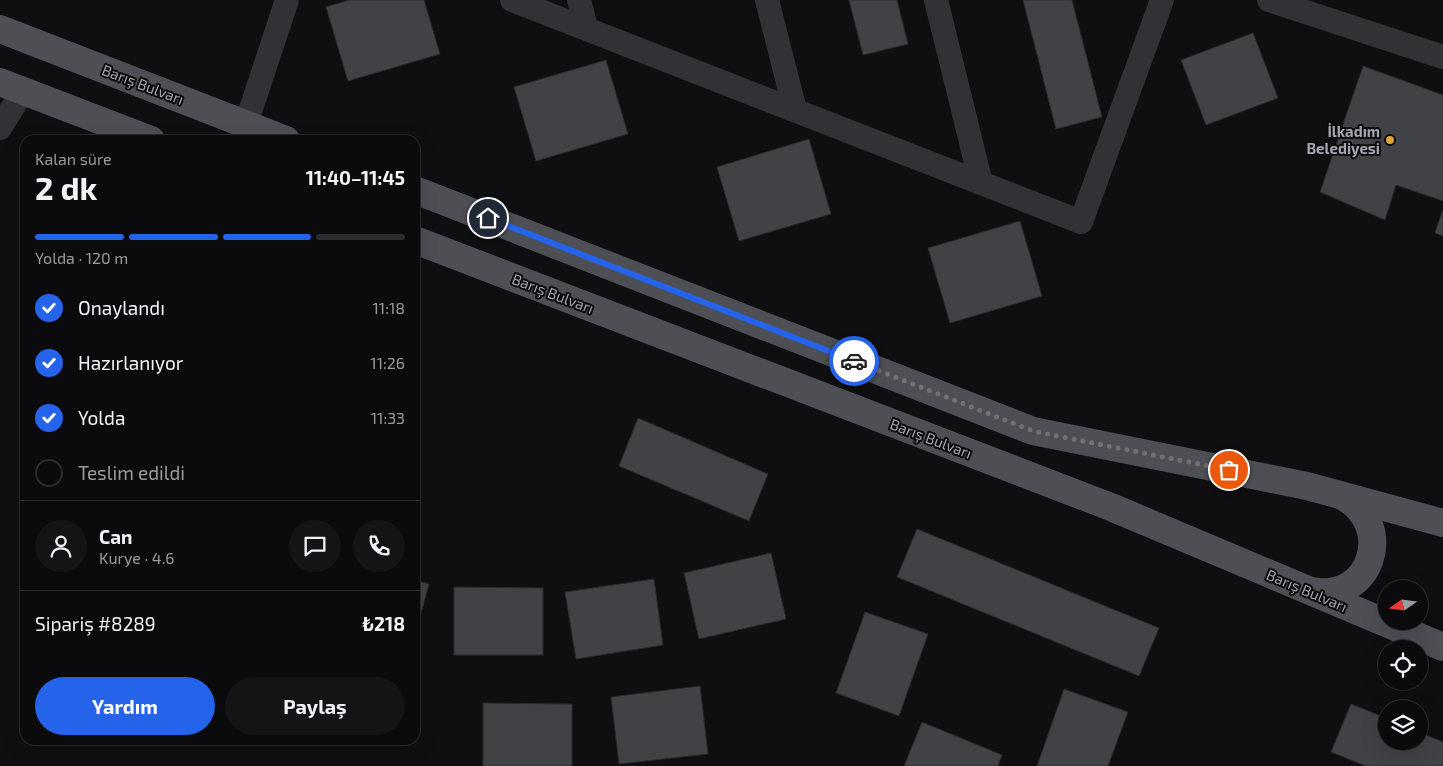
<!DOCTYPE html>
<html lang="tr">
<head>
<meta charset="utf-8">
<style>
	body { margin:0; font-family:"Exo 2",sans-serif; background:#141416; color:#f1f3f6; height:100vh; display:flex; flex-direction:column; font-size:19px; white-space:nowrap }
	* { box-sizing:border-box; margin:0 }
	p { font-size:16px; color:#9a9b9d }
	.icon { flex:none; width:28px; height:28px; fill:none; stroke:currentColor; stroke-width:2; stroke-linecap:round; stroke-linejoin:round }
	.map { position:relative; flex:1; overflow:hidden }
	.drawer { position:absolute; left:20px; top:135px; width:400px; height:610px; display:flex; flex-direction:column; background:#0b0b0d; border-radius:15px; box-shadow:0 5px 20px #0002,0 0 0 1px #2b2b2e }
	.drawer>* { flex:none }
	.needle { width:32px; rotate:256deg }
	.tools { position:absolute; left:1378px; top:580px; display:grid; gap:10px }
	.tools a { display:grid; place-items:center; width:50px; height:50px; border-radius:50%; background:#0b0b0d; box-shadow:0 5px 20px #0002,0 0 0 1px #2b2b2e; font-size:25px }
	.pin { position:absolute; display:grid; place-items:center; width:42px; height:42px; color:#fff; margin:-21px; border:2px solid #fff; border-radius:50%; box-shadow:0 1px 5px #0007 }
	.courier { position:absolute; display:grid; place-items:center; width:50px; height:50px; margin:-25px; border:4px solid #2563eb; border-radius:50%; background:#fff; color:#222; box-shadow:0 1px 6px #0007 }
	.summary em { font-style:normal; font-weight:700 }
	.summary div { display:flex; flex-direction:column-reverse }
	.summary { display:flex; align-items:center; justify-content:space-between; height:85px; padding:0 15px }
	h1 { font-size:32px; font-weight:700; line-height:38px }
	.bar { display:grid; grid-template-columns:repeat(4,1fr); gap:8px 5px; align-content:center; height:60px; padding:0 15px }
	.bar i { height:6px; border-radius:4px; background:#2b2b2e }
	.bar .active { background:#2563eb }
	.bar p { grid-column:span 4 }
	.line { display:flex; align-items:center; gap:12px; padding:0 15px; border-top:1px solid #2b2b2e }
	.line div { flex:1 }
	.round { display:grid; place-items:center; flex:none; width:52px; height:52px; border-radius:26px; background:#141416 }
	ol { padding:0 15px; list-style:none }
	li { display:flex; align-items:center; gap:15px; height:55px }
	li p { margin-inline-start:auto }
	li .icon { padding:5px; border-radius:50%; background:#2563eb; color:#fff; stroke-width:4 }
	li:last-child { color:#9a9b9d }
	li i { width:28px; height:28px; border:2px solid #2b2b2e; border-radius:50% }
	.button { display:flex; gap:10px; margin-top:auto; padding:10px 15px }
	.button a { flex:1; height:58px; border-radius:30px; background:#2563eb; color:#fff; font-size:20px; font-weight:700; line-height:58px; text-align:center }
	.button a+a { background:#141416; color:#f1f3f6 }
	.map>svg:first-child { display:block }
	.building { fill:#414246; stroke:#2a2a2c }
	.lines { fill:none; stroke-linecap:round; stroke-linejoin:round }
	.minor { stroke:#313235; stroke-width:24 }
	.primary { stroke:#4d4f54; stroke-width:28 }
	.done { stroke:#6f7178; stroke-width:5; stroke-dasharray:0 9 }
	.route { stroke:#2563eb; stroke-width:6 }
	.poi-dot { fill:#dca53c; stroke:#0b0b0b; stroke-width:2 }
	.labels { text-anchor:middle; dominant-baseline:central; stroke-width:4; stroke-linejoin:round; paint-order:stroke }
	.street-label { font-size:15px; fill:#a2a6b0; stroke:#0b0b0b }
	.poi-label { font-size:15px; font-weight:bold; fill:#a2a6b0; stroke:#0b0b0b; text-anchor:end }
</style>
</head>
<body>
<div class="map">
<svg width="1443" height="766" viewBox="0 0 1443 766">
	<rect width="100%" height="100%" fill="#0f0f11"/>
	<g class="building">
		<path d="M349,0H424L440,54L348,81L326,7Z"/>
		<path d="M849,0H897L908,44L863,55Z"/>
		<path d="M1023,0H1072L1102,117L1056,129Z"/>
		<path d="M1253,33L1278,98L1206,125L1181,60Z"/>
		<path d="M606,60L628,134L536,161L514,87Z"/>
		<path d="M1363,66L1443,95V201L1396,185L1385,220L1320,192Z"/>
		<path d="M809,139L831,214L739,241L717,167Z"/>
		<path d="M1443,209V236L1435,233Z"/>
		<path d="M1020,221L1042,296L950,323L928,248Z"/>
		<path d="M638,418L768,474L749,521L619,466Z"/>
		<path d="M917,529L1159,628L1139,676L897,577Z"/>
		<path d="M771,553L786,619L699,639L684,573Z"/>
		<path d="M654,579L663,645L576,659L565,592Z"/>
		<path d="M415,580L429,584L415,636Z"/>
		<path d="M454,587L543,588V655H454Z"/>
		<path d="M865,612L928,634L899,716L836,693Z"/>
		<path d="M700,686L708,754L619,764L611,697Z"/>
		<path d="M1064,689L1128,712L1108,766H1037Z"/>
		<path d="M483,703L572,704V766H483Z"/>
		<path d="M1351,704L1386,718V741H1419V732L1443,742V766H1366L1331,752Z"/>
		<path d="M922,722L1002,755L998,766H904Z"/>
	</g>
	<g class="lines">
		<g class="minor">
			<path d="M512,0L1081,222L1162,0"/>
			<path d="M579,0L586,28"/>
			<path d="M767,0L795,110"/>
			<path d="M936,0L981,183"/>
			<path d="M1269,0L1443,57"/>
			<path d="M246,124L287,0"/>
			<path d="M0,128L23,91"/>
		</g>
		<g class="primary">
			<path d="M0,29L286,140"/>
			<path d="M0,82L151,140"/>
			<path d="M415,190L1033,431L1307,486L1443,523"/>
			<path d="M415,240L1111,507L1443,647"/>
			<path d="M1312,591C1371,603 1396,526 1344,497"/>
		</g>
	</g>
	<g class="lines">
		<path class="done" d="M854,361L1033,431L1229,470"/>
		<path class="route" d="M488,218L854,361"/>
	</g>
	<circle class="poi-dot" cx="1390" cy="140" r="5"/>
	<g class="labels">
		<g class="street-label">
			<text transform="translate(143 84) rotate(21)">Barış Bulvarı</text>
			<text transform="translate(553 293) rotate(21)">Barış Bulvarı</text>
			<text transform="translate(931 438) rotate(21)">Barış Bulvarı</text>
			<text transform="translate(1307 590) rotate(23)">Barış Bulvarı</text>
		</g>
		<g class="poi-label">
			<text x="1380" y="131">İlkadım<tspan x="1380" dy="17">Belediyesi</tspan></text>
		</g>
	</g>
</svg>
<div class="tools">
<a><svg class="needle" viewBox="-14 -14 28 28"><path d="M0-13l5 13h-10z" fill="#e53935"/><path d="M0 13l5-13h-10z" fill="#9a9b9d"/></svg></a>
<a><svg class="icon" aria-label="locate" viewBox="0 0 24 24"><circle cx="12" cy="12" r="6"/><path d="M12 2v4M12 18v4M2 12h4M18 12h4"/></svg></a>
<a><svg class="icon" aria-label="layers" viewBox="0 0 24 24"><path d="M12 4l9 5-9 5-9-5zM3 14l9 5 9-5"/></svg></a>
</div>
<div class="pin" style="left:1229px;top:470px;background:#ea580c"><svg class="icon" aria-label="bag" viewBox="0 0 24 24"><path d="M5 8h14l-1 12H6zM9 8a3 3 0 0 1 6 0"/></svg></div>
<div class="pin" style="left:488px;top:218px;background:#1f2937"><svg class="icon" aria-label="home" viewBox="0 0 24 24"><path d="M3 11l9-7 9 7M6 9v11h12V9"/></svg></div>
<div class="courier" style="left:854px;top:361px"><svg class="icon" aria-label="car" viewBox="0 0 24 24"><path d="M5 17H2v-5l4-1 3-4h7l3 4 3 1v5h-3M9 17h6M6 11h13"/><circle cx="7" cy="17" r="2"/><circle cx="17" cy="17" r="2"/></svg></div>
<section class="drawer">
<div class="summary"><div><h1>2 dk</h1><p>Kalan süre</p></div><em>11:40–11:45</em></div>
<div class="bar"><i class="active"></i><i class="active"></i><i class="active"></i><i></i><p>Yolda · 120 m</p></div>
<ol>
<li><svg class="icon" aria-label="check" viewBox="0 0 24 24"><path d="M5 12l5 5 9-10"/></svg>Onaylandı<p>11:18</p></li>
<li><svg class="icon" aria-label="check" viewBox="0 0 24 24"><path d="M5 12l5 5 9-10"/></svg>Hazırlanıyor<p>11:26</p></li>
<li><svg class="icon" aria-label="check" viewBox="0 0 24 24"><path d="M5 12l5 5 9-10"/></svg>Yolda<p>11:33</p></li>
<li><i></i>Teslim edildi</li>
</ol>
<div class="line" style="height:90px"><a class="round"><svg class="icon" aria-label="person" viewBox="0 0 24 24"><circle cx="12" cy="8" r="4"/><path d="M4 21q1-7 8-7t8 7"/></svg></a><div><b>Can</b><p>Kurye · 4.6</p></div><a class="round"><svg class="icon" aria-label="chat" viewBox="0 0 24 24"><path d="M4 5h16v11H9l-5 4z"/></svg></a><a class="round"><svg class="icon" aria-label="phone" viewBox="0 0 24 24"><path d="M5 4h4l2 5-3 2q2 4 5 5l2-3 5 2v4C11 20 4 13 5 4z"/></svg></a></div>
<div class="line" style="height:65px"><div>Sipariş #8289</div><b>₺218</b></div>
<div class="button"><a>Yardım</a><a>Paylaş</a></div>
</section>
</div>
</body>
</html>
